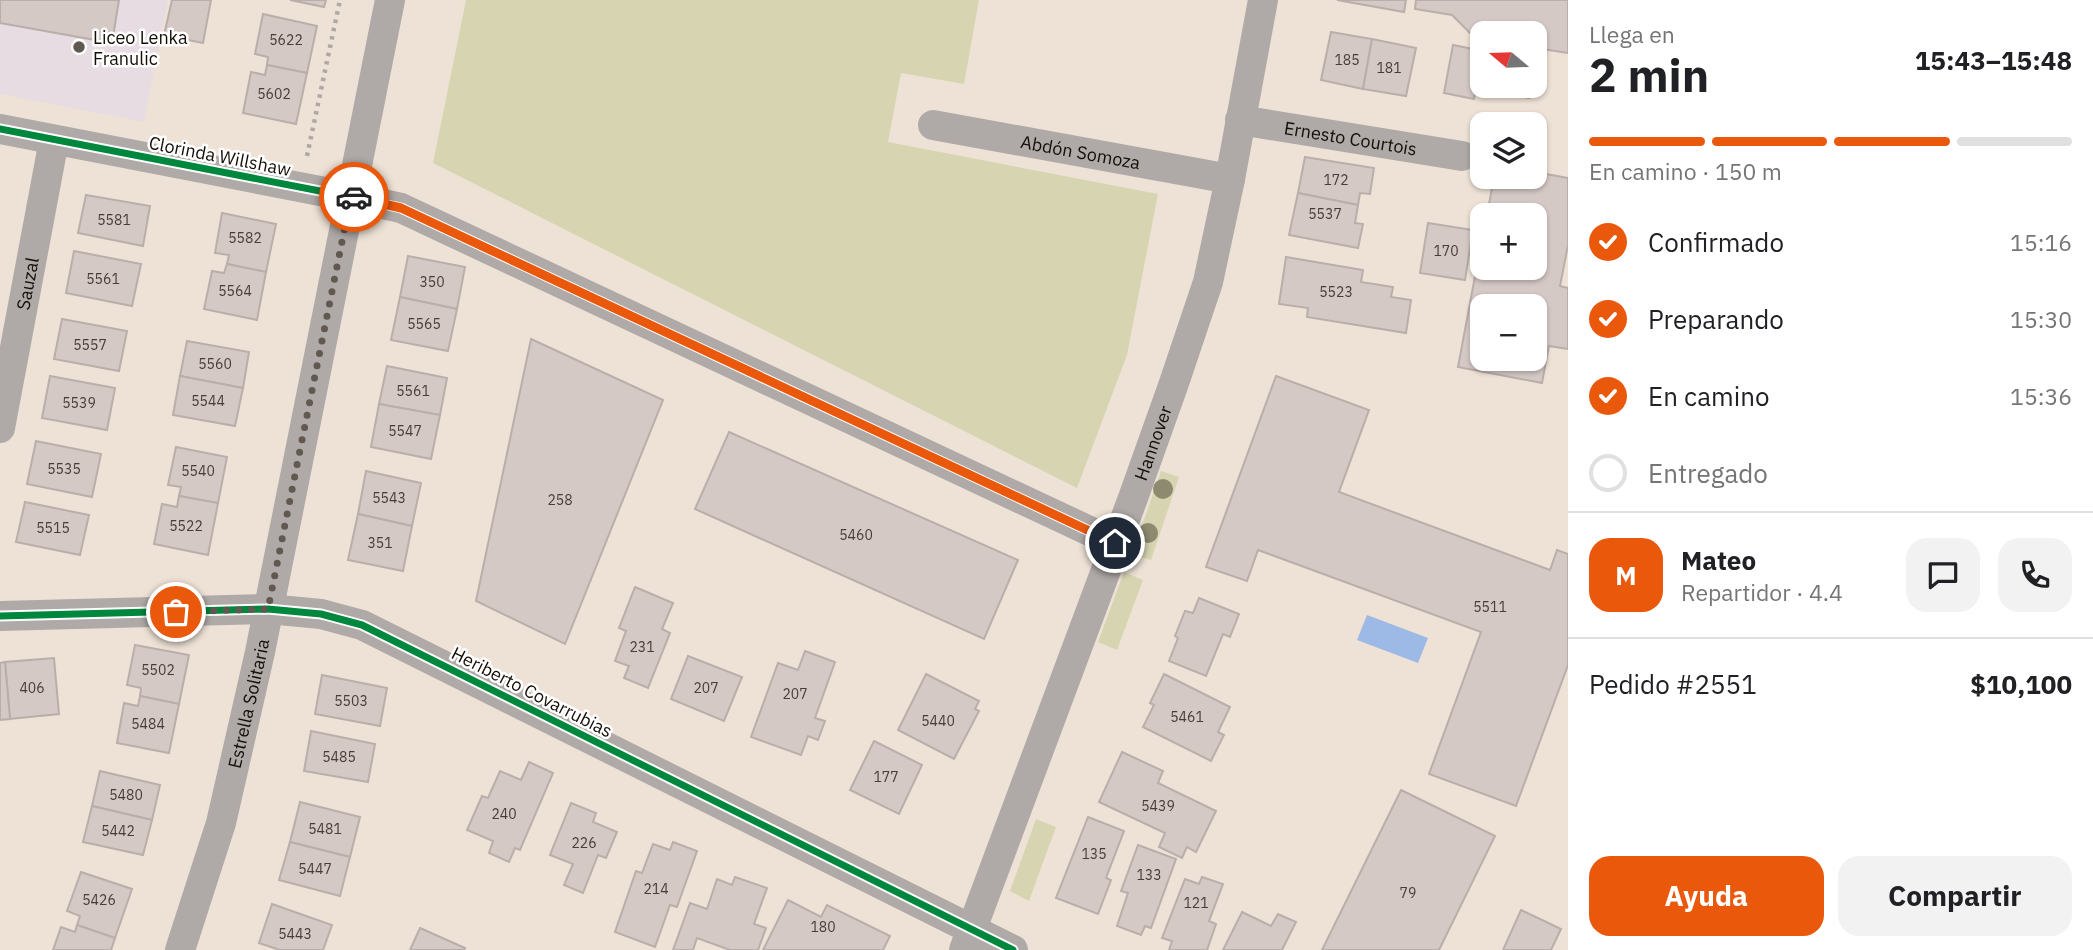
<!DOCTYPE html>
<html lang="es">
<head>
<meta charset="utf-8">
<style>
	body { margin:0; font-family:"IBM Plex Sans",sans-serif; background:#f2f2f2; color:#202124; height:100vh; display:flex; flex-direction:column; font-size:26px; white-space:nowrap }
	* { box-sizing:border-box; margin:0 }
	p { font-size:23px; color:#757577 }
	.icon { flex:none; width:38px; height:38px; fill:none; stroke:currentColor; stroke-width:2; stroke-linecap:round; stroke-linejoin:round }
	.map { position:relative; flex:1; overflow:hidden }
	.sheet { display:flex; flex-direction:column; background:#fff; width:525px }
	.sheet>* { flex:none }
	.needle { width:46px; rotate:289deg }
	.fabs { position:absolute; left:1470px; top:21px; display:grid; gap:14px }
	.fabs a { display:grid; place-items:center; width:77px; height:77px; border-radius:14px; background:#fff; box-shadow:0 2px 5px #0004; font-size:35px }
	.pin { position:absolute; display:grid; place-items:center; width:60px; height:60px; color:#fff; margin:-30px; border:4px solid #fff; border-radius:50%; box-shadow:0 2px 7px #0007 }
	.courier { position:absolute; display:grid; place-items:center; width:70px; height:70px; margin:-35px; border:5px solid #ea580c; border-radius:50%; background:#fff; color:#222; box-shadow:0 2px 9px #0007 }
	.head em { font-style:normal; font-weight:800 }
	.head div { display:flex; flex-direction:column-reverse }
	.head { display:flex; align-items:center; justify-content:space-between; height:119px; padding:0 21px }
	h1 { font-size:46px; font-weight:800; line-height:52px }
	.bar { display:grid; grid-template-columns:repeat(4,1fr); gap:10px 7px; align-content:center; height:84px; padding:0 21px }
	.bar i { height:9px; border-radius:5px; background:#e0e0e0 }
	.bar .selected { background:#ea580c }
	.bar p { grid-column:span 4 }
	.line { display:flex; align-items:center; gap:18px; padding:0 21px; border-top:2px solid #e0e0e0 }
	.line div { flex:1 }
	.round { display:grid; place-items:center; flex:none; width:74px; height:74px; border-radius:21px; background:#f2f2f2 }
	ol { padding:0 21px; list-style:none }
	li { display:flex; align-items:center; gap:21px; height:77px }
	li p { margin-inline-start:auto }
	li .icon { padding:7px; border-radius:50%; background:#ea580c; color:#fff; stroke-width:4 }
	li:last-child { color:#757577 }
	li i { width:38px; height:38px; border:4px solid #e0e0e0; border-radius:50% }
	.button { display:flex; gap:14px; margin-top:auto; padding:14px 21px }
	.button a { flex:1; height:80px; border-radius:21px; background:#ea580c; color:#fff; font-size:28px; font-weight:800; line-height:80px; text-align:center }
	.button a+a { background:#f2f2f2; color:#202124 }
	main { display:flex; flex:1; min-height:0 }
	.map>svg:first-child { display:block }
	.education { fill:#e7dce2 }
	.green { fill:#d7d5b1 }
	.water { fill:#9db9e5 }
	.building { fill:#d5c9c6; stroke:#baaeab; stroke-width:2; fill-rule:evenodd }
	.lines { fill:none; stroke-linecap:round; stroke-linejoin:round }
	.path { stroke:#afa8a5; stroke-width:4.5; stroke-dasharray:3.5 5; stroke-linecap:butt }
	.street { stroke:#afa9a7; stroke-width:30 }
	.cycleway-casing { stroke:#fff; stroke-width:11 }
	.cycleway { stroke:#00873e; stroke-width:7 }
	.tree { fill:#8e8a70 }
	.done { stroke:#61584f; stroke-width:7; stroke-dasharray:0 12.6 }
	.route { stroke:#ea580c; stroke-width:9 }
	.poi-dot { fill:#61584f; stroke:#fff; stroke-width:2.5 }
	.labels { text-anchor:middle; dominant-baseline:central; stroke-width:5; stroke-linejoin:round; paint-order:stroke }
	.number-label { font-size:14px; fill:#453d37 }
	.poi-label { font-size:18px; fill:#150e07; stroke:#fff; text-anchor:start }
	.street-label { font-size:18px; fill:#150e07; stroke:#fff }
</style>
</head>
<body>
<main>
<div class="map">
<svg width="1568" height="950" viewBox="0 0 1568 950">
	<rect width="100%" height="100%" fill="#eee2d6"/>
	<path class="education" d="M0,0H168L144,122L0,94Z"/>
	<g class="green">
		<path d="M466,0H979L964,84L901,73L888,142L1158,194L1127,355L1077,488L433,163Z"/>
		<path d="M1161,471L1179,477L1151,560L1132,554Z"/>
		<path d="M1124,572L1143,580L1117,650L1098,642Z"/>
		<path d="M1036,819L1056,827L1029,901L1010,891Z"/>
	</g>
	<path class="water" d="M1367,615L1428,638L1418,663L1357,640Z"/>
	<g class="building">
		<path d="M0,0H119L112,43L0,23Z"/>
		<path d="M172,0H211L203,43L164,35Z"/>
		<path d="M290,0H326L324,7Z"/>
		<path d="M1337,0H1406L1404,12Z"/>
		<path d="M1416,0H1568V53L1535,48V33H1482V38L1474,37L1452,15L1415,9Z"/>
		<path d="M263,14L317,26L307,73L267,65L268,57L255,54Z"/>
		<path d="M1331,32L1372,39L1363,89L1321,80Z"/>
		<path d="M1481,38H1482V86H1532L1529,98L1476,88L1474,99L1444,93L1453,45L1478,50Z"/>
		<path d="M1372,39L1416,48L1406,96L1363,89Z"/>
		<path d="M267,65L307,73L296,124L243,113L251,72L265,75Z"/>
		<path d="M1305,157L1374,168L1370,194L1360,193L1358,205L1298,193Z"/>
		<path d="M1535,172L1568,178V245L1560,286L1568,288V349L1549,346L1542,383L1458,367L1482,239V268H1535V215H1487L1494,177H1535ZM1482,306H1535V359H1482Z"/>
		<path d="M1298,193L1358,205L1355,223L1363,224L1358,248L1289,235Z"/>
		<path d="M86,195L150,206L143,246L78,233Z"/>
		<path d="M222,213L276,224L266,272L227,264L229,255L215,253Z"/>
		<path d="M1428,223L1473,230L1465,280L1420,273Z"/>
		<path d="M74,251L141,264L132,306L66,293Z"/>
		<path d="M408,256L465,267L457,309L400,297Z"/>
		<path d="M1286,257L1363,270L1361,282L1393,287L1391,297L1411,300L1406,333L1307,317L1308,308L1279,304Z"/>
		<path d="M227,264L266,272L257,320L204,309L212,271L224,273Z"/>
		<path d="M400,297L457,309L448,351L391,340Z"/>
		<path d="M62,319L127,331L119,371L54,359Z"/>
		<path d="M531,339L663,400L565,644L476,601Z"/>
		<path d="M187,341L249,352L243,388L180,376Z"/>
		<path d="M387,366L447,378L440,415L379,404Z"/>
		<path d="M50,376L115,388L107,430L42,418Z"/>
		<path d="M180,376L243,388L235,426L173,415Z"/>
		<path d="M1276,376L1369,410L1339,492L1550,570L1557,550L1568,554V665L1516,806L1429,774L1481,632L1258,550L1247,581L1206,567Z"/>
		<path d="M379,404L440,415L431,459L371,447Z"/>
		<path d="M729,432L1018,560L984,639L695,509Z"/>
		<path d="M36,441L101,454L92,497L27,484Z"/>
		<path d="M176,447L227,457L218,503L179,496L181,487L168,485Z"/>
		<path d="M366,471L421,483L412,526L358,514Z"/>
		<path d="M179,496L218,503L208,555L154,544L162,504L177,507Z"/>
		<path d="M25,502L89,515L80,555L16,542Z"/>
		<path d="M358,514L412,526L403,571L348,560Z"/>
		<path d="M635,587L673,603L662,629L670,633L648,688L624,678L629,666L615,661L626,631L619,628Z"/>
		<path d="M1199,598L1239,614L1230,637L1223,634L1206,676L1169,661L1178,638L1175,636L1185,611L1193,613Z"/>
		<path d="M135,645L189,655L179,704L140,696L141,688L127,685Z"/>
		<path d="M805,651L835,662L815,718L825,721L818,740L808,736L801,755L751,737L778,663L798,670Z"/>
		<path d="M688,656L742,677L724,721L671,699Z"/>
		<path d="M54,658L59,714L10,719L5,662Z"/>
		<path d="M5,662L10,719L0,720V663Z"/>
		<path d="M926,674L979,701L975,709L979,711L954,759L898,730Z"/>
		<path d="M1164,674L1230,707L1218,732L1224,735L1211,761L1143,727L1154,705L1150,703Z"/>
		<path d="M322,675L387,688L380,726L315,714Z"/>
		<path d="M140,696L179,704L169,753L117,743L124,703L138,706Z"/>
		<path d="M311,731L375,744L368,782L304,771Z"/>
		<path d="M874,741L922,765L899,814L850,790Z"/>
		<path d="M1122,752L1163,771L1158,783L1216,811L1196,852L1187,847L1182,858L1159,847L1165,833L1099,802Z"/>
		<path d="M529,762L553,773L520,850L515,848L509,862L489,853L493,841L467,830L482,796L488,798L500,771L521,780Z"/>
		<path d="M100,771L160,785L152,820L92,806Z"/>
		<path d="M1401,790L1495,836L1439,950H1322Z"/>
		<path d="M300,802L360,817L350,857L290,842Z"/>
		<path d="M571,803L596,813L593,822L617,832L606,858L598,855L583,893L564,885L573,864L550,855Z"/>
		<path d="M92,806L152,820L143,855L83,842Z"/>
		<path d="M1088,817L1124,831L1106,878L1111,880L1098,914L1056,898Z"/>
		<path d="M290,842L350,857L340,896L279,880Z"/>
		<path d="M673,842L697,851L677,907L670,905L655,947L615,932L636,871L642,873L653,844L670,850Z"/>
		<path d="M1138,845L1176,859L1151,928L1145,926L1141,935L1117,926L1128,893L1121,891Z"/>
		<path d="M81,872L132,889L115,938L77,925L80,916L67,911Z"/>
		<path d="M735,877L767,888L754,924L766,928L758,950H730L697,938L693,950H673L690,903L707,909L717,879L732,885Z"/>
		<path d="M1202,877L1223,884L1209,921L1216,924L1207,950H1169L1172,941L1162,938L1185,879L1199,884Z"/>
		<path d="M788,900L821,917L827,905L890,936L883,950H763Z"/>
		<path d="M272,904L332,925L323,950H280L259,943Z"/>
		<path d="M1521,910L1561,929L1551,950H1503Z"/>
		<path d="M1242,912L1271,926L1278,914L1296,922L1282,950H1223Z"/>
		<path d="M77,925L115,938L111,950H53L61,927L75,932Z"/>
		<path d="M420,928L465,948L464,950H410Z"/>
	</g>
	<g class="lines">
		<path class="path" d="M307,156L340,0"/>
		<g class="street">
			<path id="s1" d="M1240,120L1462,156"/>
			<path id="s2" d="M933,125L1230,179"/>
			<path d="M0,129L351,197L401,208L1115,543"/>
			<path id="s3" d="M0,428L54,140"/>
			<path d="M0,616L268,609L321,614L362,625L1013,950"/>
			<path id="s4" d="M180,950L221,823L260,652L390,0"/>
			<path id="s5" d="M964,950L1133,498L1174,383L1208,282L1230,179L1263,0"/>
		</g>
		<defs>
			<g id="cycleway">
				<path d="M0,129L351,197L401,208L1115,543"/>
				<path d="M0,616L268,609L321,614L362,625L1013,950"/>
			</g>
		</defs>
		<use href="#cycleway" class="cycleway-casing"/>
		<use href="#cycleway" class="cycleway"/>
	</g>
	<g class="tree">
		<circle cx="1163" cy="489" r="10"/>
		<circle cx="1148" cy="533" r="10"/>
	</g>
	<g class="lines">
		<path class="done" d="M176,612L268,609L351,197H354"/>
		<path class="route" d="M354,197L401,208L1115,543"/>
	</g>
	<circle class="poi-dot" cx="79" cy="47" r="7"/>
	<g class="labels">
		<g class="number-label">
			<text x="286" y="40">5622</text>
			<text x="1347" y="60">185</text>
			<text x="1389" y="68">181</text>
			<text x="274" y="94">5602</text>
			<text x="1336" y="180">172</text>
			<text x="1325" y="214">5537</text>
			<text x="114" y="220">5581</text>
			<text x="245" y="238">5582</text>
			<text x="1446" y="251">170</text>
			<text x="103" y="279">5561</text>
			<text x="432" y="282">350</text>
			<text x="235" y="291">5564</text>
			<text x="1336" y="292">5523</text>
			<text x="424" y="324">5565</text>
			<text x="90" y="345">5557</text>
			<text x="215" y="364">5560</text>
			<text x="413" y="391">5561</text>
			<text x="208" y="401">5544</text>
			<text x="79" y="403">5539</text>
			<text x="405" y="431">5547</text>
			<text x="64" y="469">5535</text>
			<text x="198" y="471">5540</text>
			<text x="389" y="498">5543</text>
			<text x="560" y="500">258</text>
			<text x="186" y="526">5522</text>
			<text x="53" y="528">5515</text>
			<text x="856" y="535">5460</text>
			<text x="380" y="543">351</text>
			<text x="1490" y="607">5511</text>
			<text x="642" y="647">231</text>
			<text x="158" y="670">5502</text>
			<text x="32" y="688">406</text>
			<text x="706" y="688">207</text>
			<text x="795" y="694">207</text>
			<text x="351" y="701">5503</text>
			<text x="1187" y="717">5461</text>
			<text x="938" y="721">5440</text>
			<text x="148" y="724">5484</text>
			<text x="339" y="757">5485</text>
			<text x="886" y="777">177</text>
			<text x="126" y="795">5480</text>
			<text x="1158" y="806">5439</text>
			<text x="504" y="814">240</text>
			<text x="325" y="829">5481</text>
			<text x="118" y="831">5442</text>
			<text x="584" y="843">226</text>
			<text x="1094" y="854">135</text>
			<text x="315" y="869">5447</text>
			<text x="1149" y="875">133</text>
			<text x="656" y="889">214</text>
			<text x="1408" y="893">79</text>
			<text x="99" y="900">5426</text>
			<text x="1196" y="903">121</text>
			<text x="823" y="927">180</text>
			<text x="295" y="934">5443</text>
		</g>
		<g class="poi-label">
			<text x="93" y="37">Liceo Lenka<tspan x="93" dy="21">Franulic</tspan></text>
		</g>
		<g class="street-label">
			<text stroke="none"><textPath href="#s1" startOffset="112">Ernesto Courtois</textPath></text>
			<text stroke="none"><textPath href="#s2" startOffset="150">Abdón Somoza</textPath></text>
			<text transform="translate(220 156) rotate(11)">Clorinda Willshaw</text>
			<text stroke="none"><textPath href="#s3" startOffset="147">Sauzal</textPath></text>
			<text stroke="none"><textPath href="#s5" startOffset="541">Hannover</textPath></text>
			<text transform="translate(532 692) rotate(27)">Heriberto Covarrubias</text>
			<text stroke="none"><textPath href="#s4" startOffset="256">Estrella Solitaria</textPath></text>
		</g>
	</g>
</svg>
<div class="fabs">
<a><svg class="needle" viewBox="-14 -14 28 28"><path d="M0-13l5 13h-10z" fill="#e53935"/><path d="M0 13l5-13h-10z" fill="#757577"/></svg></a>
<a><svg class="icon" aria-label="layers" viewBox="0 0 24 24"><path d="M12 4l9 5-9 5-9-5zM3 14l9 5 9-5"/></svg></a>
<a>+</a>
<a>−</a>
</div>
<div class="pin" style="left:176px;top:612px;background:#ea580c"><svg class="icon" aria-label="bag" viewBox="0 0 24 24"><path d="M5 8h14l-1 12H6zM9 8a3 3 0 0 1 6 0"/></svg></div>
<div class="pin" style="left:1115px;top:543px;background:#1f2937"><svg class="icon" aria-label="home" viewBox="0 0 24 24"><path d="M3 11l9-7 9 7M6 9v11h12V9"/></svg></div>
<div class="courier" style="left:354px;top:197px"><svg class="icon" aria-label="car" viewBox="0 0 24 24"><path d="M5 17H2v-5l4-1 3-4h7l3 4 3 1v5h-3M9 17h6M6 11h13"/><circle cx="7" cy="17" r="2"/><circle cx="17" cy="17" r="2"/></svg></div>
</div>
<section class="sheet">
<div class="head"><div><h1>2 min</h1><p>Llega en</p></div><em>15:43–15:48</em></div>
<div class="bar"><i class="selected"></i><i class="selected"></i><i class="selected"></i><i></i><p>En camino · 150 m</p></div>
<ol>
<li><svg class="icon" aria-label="check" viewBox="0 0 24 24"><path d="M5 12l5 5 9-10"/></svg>Confirmado<p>15:16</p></li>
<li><svg class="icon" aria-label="check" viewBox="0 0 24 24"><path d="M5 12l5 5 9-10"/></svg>Preparando<p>15:30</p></li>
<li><svg class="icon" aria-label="check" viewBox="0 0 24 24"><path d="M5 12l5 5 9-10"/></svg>En camino<p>15:36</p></li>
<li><i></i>Entregado</li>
</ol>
<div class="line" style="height:126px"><b class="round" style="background:#ea580c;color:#fff">M</b><div><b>Mateo</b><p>Repartidor · 4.4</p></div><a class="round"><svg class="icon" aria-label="chat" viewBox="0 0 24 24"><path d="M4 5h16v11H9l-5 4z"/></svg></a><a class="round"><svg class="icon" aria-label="phone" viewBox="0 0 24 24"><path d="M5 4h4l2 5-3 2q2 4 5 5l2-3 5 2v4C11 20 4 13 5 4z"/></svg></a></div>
<div class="line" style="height:91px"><div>Pedido #2551</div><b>$10,100</b></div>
<div class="button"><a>Ayuda</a><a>Compartir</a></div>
</section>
</main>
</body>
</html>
